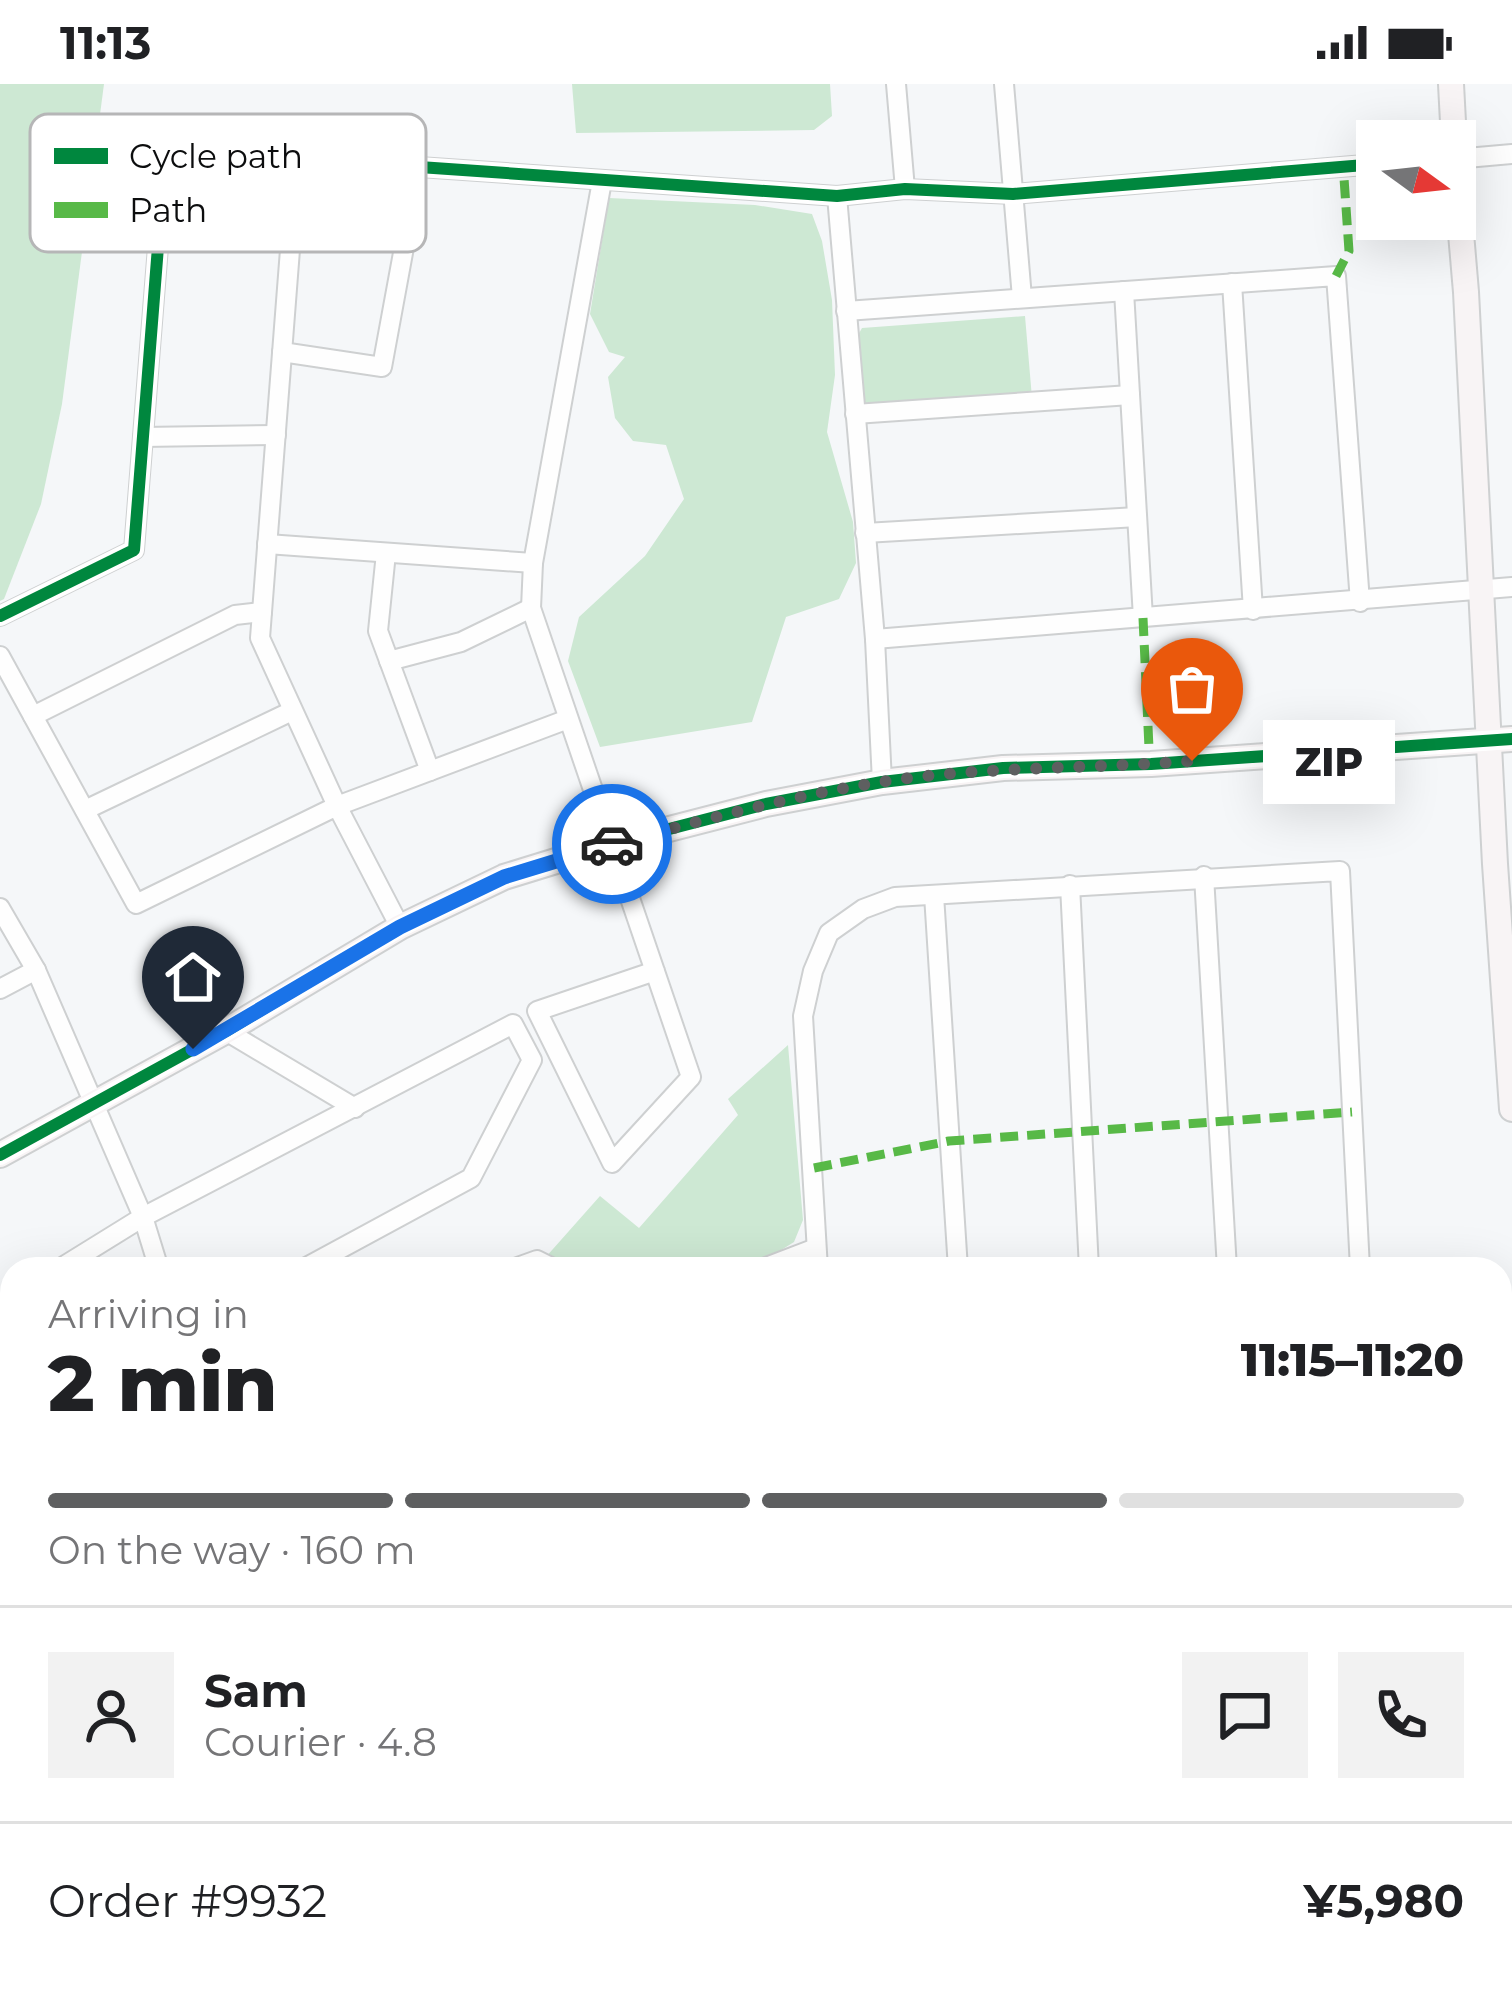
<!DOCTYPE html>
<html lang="en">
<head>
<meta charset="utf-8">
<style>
	body { margin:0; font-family:Montserrat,sans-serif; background:#f2f2f2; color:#202124; height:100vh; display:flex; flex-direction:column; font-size:45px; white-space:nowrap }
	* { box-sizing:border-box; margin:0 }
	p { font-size:39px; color:#757577 }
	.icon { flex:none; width:66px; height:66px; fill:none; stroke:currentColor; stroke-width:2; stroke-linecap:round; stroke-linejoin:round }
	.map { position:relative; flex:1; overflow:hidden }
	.side { position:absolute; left:0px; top:1173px; width:1512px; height:747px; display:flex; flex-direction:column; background:#fff; border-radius:36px 36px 0 0; box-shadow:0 12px 48px #0002 }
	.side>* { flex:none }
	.needle { width:78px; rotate:105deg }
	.controls { position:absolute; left:1356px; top:36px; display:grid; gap:24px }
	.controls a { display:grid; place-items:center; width:120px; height:120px; border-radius:0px; background:#fff; box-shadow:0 12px 48px #0002; font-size:60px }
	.pin { position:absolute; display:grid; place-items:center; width:102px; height:102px; color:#fff; margin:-123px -51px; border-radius:50% 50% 50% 0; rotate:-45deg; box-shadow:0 0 12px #0007 }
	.pin .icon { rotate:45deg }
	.courier { position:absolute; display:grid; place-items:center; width:120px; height:120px; margin:-60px; border:9px solid #1a73e8; border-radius:50%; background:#fff; color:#222; box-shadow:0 3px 15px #0007 }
	.bubble { position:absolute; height:84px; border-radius:0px; background:#fff; box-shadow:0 12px 48px #0002; font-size:39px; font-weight:800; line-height:84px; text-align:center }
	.head em { font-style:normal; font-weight:800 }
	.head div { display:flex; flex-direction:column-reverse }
	.head { display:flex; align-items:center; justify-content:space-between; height:204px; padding:0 48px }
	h1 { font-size:78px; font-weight:800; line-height:90px }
	.bar { display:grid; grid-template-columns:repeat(4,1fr); gap:18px 12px; align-content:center; height:144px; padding:0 48px }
	.bar i { height:15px; border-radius:9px; background:#e0e0e0 }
	.bar .current { background:#5e5f60 }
	.bar p { grid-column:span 4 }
	.line { display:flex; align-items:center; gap:30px; padding:0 48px; border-top:3px solid #e0e0e0 }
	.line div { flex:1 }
	.round { display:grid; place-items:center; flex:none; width:126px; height:126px; border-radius:0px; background:#f2f2f2 }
	.status { display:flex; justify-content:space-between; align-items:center; height:84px; padding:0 60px; background:#fff; direction:ltr }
	.status svg { height:33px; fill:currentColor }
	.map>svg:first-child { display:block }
	.green { fill:#cde8d3 }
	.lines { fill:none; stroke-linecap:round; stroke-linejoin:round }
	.street-casing { stroke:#ced0d1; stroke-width:22 }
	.secondary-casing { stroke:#ced0d1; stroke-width:28 }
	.street { stroke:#fefefe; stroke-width:18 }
	.secondary { stroke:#f8f4f5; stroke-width:24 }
	.quiet { stroke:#58b947; stroke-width:9; stroke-dasharray:18 9; stroke-linecap:butt }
	.cycleway-casing { stroke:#fff; stroke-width:20 }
	.cycleway { stroke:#00873e; stroke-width:12 }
	.done { stroke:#5e5f60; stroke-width:12; stroke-dasharray:0 21.6 }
	.route { stroke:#1a73e8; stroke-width:15 }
	.key { fill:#fff; stroke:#b6b6b7; stroke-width:3 }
	.key-label { font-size:33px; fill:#0c0d0e }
</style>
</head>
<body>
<div class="status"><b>11:13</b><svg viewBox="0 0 49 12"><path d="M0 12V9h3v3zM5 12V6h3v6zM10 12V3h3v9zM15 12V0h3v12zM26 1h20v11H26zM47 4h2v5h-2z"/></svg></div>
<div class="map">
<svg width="1512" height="1919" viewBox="0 0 1512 1919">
	<rect width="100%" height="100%" fill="#f5f7f9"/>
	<g class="green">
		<path d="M0,0H104L62,320L41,420L4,515L0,517Z"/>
		<path d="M572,0H830L832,32L814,46L576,49Z"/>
		<path d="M609,114L755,121L812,130L822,157L832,216L835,291L827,348L853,438L856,479L839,515L786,533L752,638L600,663L568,577L579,533L645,472L684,415L666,361L633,357L615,334L608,293L625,273L609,268L590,230Z"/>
		<path d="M1025,232L1032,314L860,322L854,258L862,244Z"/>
		<path d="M788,961L803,1136L794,1158L751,1185H566L545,1174L600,1112L639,1144L738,1031L728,1015Z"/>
		<path d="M73,1908H272L274,1919H72Z"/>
	</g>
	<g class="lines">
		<defs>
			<g id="street">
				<path d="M896,0L905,105"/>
				<path d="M1004,0L1022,214"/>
				<path d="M297,75L260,554L337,722L400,843"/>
				<path d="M1455,75L1512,70"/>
				<path d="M602,97L533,479L531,524L691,993L612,1079L537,927L655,887"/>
				<path d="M837,112L875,555L882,698"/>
				<path d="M1232,199L1253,526"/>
				<path d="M1124,207L1143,534"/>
				<path d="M846,227L1336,192L1360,518"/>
				<path d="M282,268L382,283L405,158L292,142"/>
				<path d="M855,330L1130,311"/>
				<path d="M143,353L276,351"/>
				<path d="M865,449L1137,433"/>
				<path d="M267,460L533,479"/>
				<path d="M386,469L378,547L430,687"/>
				<path d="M0,532L134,466L164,87L173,66L837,112L905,105L1013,110L1377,80"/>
				<path d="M875,555L1512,503"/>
				<path d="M0,572L136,820L337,722L568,635"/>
				<path d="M389,577L461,558L531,524"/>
				<path d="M33,632L235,531L262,528"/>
				<path d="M85,726L292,627"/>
				<path d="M1204,792L1227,1185"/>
				<path d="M1070,801L1089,1185"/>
				<path d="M934,811L958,1185"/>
				<path d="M0,824L36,886L143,1133L159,1185"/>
				<path d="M0,905L36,886"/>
				<path d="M226,947L355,1024"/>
				<path d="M59,1185L143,1133L513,940L532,976L471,1094L303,1185"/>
				<path d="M512,1185L537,1176L555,1185"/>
				<path d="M761,1185L816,1164"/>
				<path d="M818,1185L803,932L813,887L829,849L863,825L895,813L1340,787L1360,1185"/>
				<path d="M325,1908L326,1919"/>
				<path d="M473,1908V1919"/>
				<path d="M607,1908L608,1919"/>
				<path d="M893,1908L894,1919"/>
				<path d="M1279,1908V1919"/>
				<path d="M1409,1908L1411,1919"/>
				<path d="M60,1919L61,1908"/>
				<path d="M1485,1919L1512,1917"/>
			</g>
			<g id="secondary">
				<path d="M1451,0L1454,57"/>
				<path d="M1455,79L1466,208L1495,780L1512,1025"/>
				<path d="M0,1071L226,947L400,843L504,793L611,760L766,720L882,698L1003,684L1151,680L1512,655"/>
				<path d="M1500,1373H1512"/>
				<path d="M748,1908V1919"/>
			</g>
		</defs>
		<use href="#street" class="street-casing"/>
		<use href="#secondary" class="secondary-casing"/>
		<use href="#street" class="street"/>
		<use href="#secondary" class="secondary"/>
		<g class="quiet">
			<path d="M1336,192L1349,167L1344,94"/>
			<path d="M1143,534L1149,664"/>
			<path d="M814,1084L949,1057L1352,1028"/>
			<path d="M0,1222L12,1215"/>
			<path d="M0,1613L12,1600"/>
		</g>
		<defs>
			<g id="cycleway">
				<path d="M0,532L134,466L164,87L173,66L837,112L905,105L1013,110L1377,80"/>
				<path d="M0,1071L226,947L400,843L504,793L611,760L766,720L882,698L1003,684L1151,680L1512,655"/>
			</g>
		</defs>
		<use href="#cycleway" class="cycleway-casing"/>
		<use href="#cycleway" class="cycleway"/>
	</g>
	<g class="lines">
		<path class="done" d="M612,760C701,737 790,712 881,698C984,682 1088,685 1192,677"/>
		<path class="route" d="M193,965L400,843L504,793L612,760"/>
	</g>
	<rect x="30" y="30" width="396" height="138" rx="18" class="key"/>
	<rect x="54" y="64" width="54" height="16" fill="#00873e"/>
	<rect x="54" y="118" width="54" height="16" fill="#58b947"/>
	<g class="key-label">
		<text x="129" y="84">Cycle path</text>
		<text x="129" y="138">Path</text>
	</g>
</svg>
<div class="controls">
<a><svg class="needle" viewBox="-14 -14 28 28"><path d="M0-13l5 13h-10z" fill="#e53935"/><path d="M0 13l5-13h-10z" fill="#757577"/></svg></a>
</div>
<div class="pin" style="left:1192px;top:677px;background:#ea580c"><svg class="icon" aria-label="bag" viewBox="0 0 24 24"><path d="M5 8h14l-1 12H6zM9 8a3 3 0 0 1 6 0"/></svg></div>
<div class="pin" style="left:193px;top:965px;background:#1f2937"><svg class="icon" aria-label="home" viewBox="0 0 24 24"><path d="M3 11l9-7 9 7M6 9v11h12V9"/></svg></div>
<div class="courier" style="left:612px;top:760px"><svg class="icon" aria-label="car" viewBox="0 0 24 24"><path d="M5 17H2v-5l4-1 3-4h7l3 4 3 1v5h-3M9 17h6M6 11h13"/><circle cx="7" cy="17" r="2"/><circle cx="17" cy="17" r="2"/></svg></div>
<div class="bubble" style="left:1263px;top:636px;width:132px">ZIP</div>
<section class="side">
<div class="head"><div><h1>2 min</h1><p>Arriving in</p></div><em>11:15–11:20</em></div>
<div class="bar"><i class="current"></i><i class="current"></i><i class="current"></i><i></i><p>On the way · 160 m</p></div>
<div class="line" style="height:216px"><a class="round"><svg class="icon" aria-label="person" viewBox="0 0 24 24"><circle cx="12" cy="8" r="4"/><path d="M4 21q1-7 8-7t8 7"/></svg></a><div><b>Sam</b><p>Courier · 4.8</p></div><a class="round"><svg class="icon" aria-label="chat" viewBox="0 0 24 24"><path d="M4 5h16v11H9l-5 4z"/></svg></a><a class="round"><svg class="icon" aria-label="phone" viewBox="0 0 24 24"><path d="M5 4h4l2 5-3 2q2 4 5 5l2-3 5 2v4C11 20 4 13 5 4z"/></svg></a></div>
<div class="line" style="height:156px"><div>Order #9932</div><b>¥5,980</b></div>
</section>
</div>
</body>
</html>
